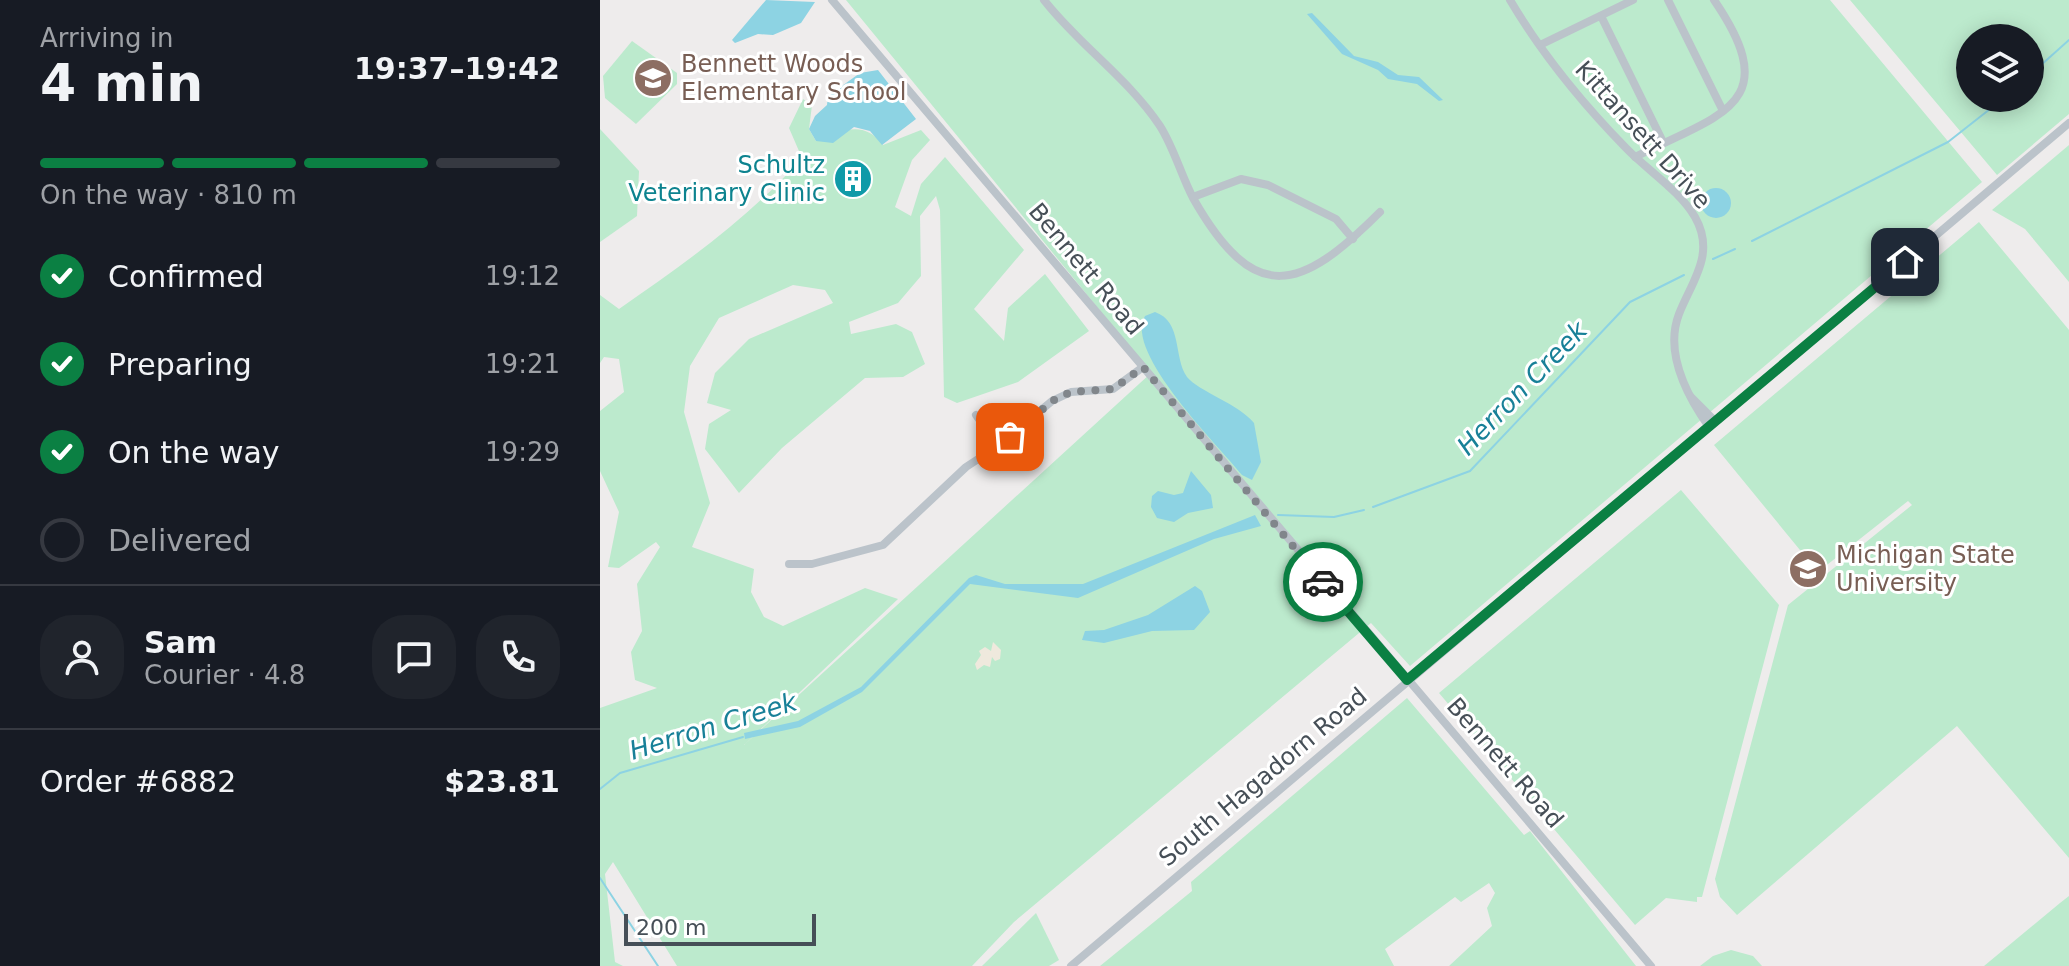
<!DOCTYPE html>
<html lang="en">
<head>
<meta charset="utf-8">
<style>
	body { margin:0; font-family:"DejaVu Sans",sans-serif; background:#20242c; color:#f1f3f6; height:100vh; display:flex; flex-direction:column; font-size:30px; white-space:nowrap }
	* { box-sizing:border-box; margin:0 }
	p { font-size:26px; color:#9ea1a6 }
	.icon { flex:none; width:44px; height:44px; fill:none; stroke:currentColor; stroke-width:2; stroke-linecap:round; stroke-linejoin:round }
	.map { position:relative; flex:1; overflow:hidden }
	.panel { display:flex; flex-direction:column; background:#171b24; width:600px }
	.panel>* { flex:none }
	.fabs { position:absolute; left:1356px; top:24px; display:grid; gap:16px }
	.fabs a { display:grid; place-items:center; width:88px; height:88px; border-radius:50%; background:#171b24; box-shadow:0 4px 20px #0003; font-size:40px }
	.scale { position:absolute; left:24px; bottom:20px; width:192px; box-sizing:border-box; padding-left:8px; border:4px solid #464f57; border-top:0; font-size:22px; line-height:28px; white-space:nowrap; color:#464f57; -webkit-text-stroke:6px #fff; paint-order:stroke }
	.pin { position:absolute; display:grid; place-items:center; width:68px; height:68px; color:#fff; margin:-34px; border-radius:16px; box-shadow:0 4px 12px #0006 }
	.courier { position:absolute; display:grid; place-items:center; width:80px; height:80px; margin:-40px; border:6px solid #0b8043; border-radius:50%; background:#fff; color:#222; box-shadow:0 2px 10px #0007 }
	.summary em { font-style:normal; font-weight:700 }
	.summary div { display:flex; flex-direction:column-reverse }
	.summary { display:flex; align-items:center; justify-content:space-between; height:136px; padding:0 40px }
	h1 { font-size:52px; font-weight:700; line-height:60px }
	.bar { display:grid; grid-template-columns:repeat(4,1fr); gap:12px 8px; align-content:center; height:96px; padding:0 40px }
	.bar i { height:10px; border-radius:6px; background:#363941 }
	.bar .current { background:#0b8043 }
	.bar p { grid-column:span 4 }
	.line { display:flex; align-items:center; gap:20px; padding:0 40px; border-top:2px solid #363941 }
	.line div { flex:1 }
	.round { display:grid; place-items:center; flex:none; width:84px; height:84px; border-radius:32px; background:#20242c }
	ol { padding:0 40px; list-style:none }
	li { display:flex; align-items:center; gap:24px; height:88px }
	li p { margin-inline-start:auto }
	li .icon { padding:8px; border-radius:50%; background:#0b8043; color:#fff; stroke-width:4 }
	li:last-child { color:#9ea1a6 }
	li i { width:44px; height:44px; border:4px solid #363941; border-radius:50% }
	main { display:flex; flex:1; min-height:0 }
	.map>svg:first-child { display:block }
	.green { fill:#bceacd; fill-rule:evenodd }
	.sand { fill:#efe9dd }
	.water { fill:#8dd3e3 }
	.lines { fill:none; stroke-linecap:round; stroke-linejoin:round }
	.stream { stroke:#8dd3e3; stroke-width:2 }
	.minor { stroke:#bbc3ca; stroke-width:8 }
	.done { stroke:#81868b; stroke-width:8; stroke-dasharray:0 14.4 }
	.route { stroke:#0b8043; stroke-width:10 }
	.labels { text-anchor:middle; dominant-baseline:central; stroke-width:6; stroke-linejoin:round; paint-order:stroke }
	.education-label { font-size:24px; fill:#785e54; stroke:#fff; text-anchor:start }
	.street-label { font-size:24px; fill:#464f57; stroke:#fff }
	.culture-label { font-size:24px; fill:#0d838f; stroke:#fff; text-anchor:end }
	.water-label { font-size:26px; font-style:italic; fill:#188098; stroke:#fff }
</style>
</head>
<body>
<main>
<section class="panel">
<div class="summary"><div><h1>4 min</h1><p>Arriving in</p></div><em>19:37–19:42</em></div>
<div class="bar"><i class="current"></i><i class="current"></i><i class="current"></i><i></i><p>On the way · 810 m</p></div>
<ol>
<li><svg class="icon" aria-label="check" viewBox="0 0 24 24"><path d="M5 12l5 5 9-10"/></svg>Confirmed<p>19:12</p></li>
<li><svg class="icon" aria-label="check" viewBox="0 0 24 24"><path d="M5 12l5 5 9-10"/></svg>Preparing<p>19:21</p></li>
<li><svg class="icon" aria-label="check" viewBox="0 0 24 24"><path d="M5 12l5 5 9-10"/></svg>On the way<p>19:29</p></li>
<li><i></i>Delivered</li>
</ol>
<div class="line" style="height:144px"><a class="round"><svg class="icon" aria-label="person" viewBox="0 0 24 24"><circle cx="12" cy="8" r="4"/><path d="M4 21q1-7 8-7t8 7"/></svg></a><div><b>Sam</b><p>Courier · 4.8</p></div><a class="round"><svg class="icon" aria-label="chat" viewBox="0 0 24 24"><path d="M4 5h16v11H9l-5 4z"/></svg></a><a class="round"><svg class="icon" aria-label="phone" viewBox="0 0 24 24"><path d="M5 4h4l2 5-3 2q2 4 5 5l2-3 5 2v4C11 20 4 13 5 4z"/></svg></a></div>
<div class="line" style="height:104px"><div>Order #6882</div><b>$23.81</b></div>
</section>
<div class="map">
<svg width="1469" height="966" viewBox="0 0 1469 966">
	<rect width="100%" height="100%" fill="#eeecec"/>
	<g class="green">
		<path d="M246,0H1230L1382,182L810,666L771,623L414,922L372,966H77L13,862L5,874L15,962L23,966H0V708L57,688L35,680L31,652L42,631L37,584L60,547L56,542L19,568L8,567L19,512L0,471V411L24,392L19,359L4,357L0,363V295L19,309C85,263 148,219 202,158L189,128L203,99L212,105L209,129L216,141C242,131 263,119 283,145L321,130L330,140L312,160L295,207L311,216L321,184L345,157L424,250L374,309L404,341L408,308L445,274L489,331L418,382L357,403L344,397L340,210L336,196L320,216L321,276L298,303L249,322L251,334L296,324L312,332L325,364L303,377L265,378L182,448L139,493L105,449L109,424L131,410L107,403L115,373L149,339L233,303L225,290L193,285L119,318L90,366L84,412L110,503L92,547L154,569L151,592L164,617L183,626L265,588L298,599L144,745L551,373Z"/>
		<path d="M1250,0H1469V114L1397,175ZM1370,38H1430V98H1370Z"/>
		<path d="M32,41L77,73V84L36,124L5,98L3,76Z"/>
		<path d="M0,129L39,171L37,216L0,242Z"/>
		<path d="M1469,145V282L1425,229L1392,210Z"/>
		<path d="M1379,222L1469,330V858L1357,726L1137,915L1120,897L1115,879L1188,605L1312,505L1308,501L1218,572L1114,445Z"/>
		<path d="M1081,490L1179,605L1102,897H1097V902L1066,898L1035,925L839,693Z"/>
		<path d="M807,698L924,835L930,831L1036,966H849L892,926L887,908L895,893L889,883L861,902L855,897L785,949L794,966H500L592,891L591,882Z"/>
		<path d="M1469,896V966H1384L1460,903Z"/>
		<path d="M436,913L459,960L449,966H382Z"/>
		<path d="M1131,950L1153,956L1162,966H1100L1113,956Z"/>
	</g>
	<path class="sand" d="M393,642L401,650L400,659L395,661L392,657L390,667L384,665L377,670L375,664L381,655L379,651L385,647L391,651Z"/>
	<g class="water">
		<path d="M166,0L215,2L201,23L173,35L158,34L135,43L132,40Z"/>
		<path d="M712,13L754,56L778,62L798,75L819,77L843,100L839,101L817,84L788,79L778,70L742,54L707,14Z"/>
		<path d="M278,70L316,119L282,145L270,131L254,127L233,143L216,141L209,129L215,116L227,105L228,96L260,73Z"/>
		<circle cx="1116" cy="203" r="15"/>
		<path d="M555,312C583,322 573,357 587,377C598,391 639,404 654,423L661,462L652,480L642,475C620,447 523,352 545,316Z"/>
		<path d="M591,471L611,495L613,508L588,513L574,522L557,518L551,507L552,496L558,491L574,495L583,493Z"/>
		<path d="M655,515L661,526L614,539L478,598L370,584L262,692L200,727L145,739L144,733L198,721L261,687L369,578L376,575L405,584H483Z"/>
		<path d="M595,586L602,591L610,612L594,630L552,631L504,643L482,640L485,631L504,630L548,615Z"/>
	</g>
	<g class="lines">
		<g class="stream">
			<path d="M1430,75L1469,40"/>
			<path d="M1152,241L1348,142L1404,98"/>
			<path d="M1113,259L1135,249"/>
			<path d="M773,507L870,471L1030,302L1084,275"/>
			<path d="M678,515L734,517L764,510"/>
			<path d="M0,789L20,773L143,737"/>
			<path d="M0,878L58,966"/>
		</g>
		<g class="minor">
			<path d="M232,0L1051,966"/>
			<path d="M444,0C479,45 528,78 560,126C574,148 581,175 593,198C655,307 700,292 780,212"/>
			<path d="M910,0C942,54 982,103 1026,148C1047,170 1080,191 1095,217C1116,254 1092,281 1079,314C1064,353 1087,396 1109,427"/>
			<path d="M1068,0L1123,111"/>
			<path d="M1001,16L1063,142"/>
			<path d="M940,45L1033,0"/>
			<path d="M1035,157C1120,114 1186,105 1114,0"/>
			<path d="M593,197L641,179L668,185L736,219L753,239"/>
			<path d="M1091,397L1115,421"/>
			<path d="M376,415L398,446"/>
			<path d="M189,564H212L283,545L366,467L398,446L452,401L471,392L513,389L543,367"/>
			<path d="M471,966L1469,123"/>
		</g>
	</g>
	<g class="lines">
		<path class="done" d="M410,437L452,401L471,392L513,389L543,367L723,582"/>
		<path class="route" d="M723,582L807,680L1305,262"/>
	</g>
	<defs>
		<symbol id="school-disc" viewBox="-11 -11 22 22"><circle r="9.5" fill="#8d6e63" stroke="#fff"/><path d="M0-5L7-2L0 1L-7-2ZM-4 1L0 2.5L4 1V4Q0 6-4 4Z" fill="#fff"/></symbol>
		<symbol id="building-disc" viewBox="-11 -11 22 22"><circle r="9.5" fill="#0f9aa8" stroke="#fff"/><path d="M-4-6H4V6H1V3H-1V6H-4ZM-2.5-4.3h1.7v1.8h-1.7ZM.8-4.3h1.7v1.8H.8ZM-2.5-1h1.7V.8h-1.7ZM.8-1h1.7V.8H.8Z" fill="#fff"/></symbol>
		<symbol id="university-disc" viewBox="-11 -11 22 22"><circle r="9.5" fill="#8d6e63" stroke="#fff"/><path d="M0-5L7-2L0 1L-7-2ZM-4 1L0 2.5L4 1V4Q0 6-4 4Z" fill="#fff"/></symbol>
	</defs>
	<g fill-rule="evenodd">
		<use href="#school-disc" x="31" y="56" width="44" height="44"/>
		<use href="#building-disc" x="231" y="157" width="44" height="44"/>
		<use href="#university-disc" x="1186" y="547" width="44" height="44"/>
	</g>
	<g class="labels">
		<g class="education-label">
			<text x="81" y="64">Bennett Woods<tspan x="81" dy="28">Elementary School</tspan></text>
			<text x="1236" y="555">Michigan State<tspan x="1236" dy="28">University</tspan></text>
		</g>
		<g class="street-label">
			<text transform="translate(1043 135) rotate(48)">Kittansett Drive</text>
			<text transform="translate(486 269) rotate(50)">Bennett Road</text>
			<text transform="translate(905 763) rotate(49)">Bennett Road</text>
			<text transform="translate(663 777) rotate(-40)">South Hagadorn Road</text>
		</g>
		<g class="culture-label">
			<text x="225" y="165">Schultz<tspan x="225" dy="28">Veterinary Clinic</tspan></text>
		</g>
		<g class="water-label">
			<text transform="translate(922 388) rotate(-46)">Herron Creek</text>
			<text transform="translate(113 726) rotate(-17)">Herron Creek</text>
		</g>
	</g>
</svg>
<div class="fabs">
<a><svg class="icon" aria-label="layers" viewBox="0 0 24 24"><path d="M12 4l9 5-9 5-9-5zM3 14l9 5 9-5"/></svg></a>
</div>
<div class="scale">200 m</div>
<div class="pin" style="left:410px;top:437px;background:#ea580c"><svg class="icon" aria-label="bag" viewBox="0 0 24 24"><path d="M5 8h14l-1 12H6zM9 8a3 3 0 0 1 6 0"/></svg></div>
<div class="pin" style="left:1305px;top:262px;background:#1f2937"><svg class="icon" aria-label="home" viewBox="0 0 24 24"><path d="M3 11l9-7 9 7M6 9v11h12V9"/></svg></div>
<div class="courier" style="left:723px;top:582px"><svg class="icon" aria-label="car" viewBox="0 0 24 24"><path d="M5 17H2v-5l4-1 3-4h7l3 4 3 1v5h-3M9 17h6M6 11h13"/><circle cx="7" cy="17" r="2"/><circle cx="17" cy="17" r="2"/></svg></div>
</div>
</main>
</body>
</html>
